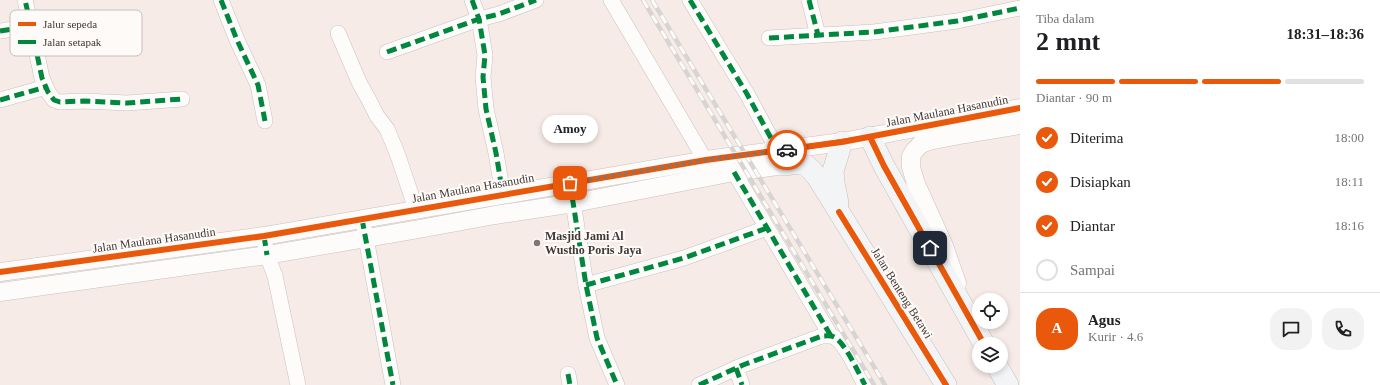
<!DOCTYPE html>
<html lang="id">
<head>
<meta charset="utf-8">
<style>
	body { margin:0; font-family:Georgia,serif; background:#f2f2f2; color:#202124; height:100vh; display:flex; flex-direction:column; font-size:15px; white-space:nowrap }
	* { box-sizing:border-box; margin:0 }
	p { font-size:13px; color:#757577 }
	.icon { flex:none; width:22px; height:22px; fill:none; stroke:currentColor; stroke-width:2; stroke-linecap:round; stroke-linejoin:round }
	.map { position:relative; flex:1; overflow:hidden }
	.details { display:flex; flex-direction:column; background:#fff; width:360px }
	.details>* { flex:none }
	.tools { position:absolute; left:972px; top:293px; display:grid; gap:8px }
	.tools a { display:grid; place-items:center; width:36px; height:36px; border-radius:50%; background:#fff; box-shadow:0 2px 6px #0003; font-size:20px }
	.pin { position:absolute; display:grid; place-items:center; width:34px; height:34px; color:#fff; margin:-17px; border-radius:8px; box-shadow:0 2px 6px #0006 }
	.courier { position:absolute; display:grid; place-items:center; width:40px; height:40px; margin:-20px; border:3px solid #ea580c; border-radius:50%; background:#fff; color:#222; box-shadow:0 1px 5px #0007 }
	.bubble { position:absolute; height:28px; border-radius:14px; background:#fff; box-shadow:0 2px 6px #0003; font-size:13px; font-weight:600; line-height:28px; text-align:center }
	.head em { font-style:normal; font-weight:600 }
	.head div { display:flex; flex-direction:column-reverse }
	.head { display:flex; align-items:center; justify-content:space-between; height:68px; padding:0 16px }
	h1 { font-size:26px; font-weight:600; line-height:30px }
	.bar { display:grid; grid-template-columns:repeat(4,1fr); gap:6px 4px; align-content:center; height:48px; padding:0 16px }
	.bar i { height:5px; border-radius:3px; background:#e0e0e0 }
	.bar .on { background:#ea580c }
	.bar p { grid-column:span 4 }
	.line { display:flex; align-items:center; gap:10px; padding:0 16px; border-top:1px solid #e0e0e0 }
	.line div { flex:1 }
	.round { display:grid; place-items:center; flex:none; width:42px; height:42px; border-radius:16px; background:#f2f2f2 }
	ol { padding:0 16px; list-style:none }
	li { display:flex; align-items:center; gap:12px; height:44px }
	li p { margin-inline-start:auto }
	li .icon { padding:4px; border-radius:50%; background:#ea580c; color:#fff; stroke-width:4 }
	li:last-child { color:#757577 }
	li i { width:22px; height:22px; border:2px solid #e0e0e0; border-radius:50% }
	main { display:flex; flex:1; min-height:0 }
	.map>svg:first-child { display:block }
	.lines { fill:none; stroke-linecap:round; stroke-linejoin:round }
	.minor-casing { stroke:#c9c1bd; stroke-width:16 }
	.tertiary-casing { stroke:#c9c1bd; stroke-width:19 }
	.secondary-casing { stroke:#c9c1bd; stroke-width:22 }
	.minor { stroke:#fefcfb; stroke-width:15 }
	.tertiary { stroke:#fefcfb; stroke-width:18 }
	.secondary { stroke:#f3f4f5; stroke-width:21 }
	.rail-casing { stroke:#d7d4d2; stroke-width:4.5 }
	.rail { stroke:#fefaf8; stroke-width:3; stroke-dasharray:9; stroke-linecap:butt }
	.quiet { stroke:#00873e; stroke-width:5; stroke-dasharray:10 5; stroke-linecap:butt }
	.cycleway-casing { stroke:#fefaf8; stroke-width:8 }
	.cycleway { stroke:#e8590c; stroke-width:6 }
	.done { stroke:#7f7772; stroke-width:4; stroke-dasharray:0 7.2 }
	.route { stroke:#ea580c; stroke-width:5 }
	.poi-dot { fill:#7f7772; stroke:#fefaf8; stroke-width:1.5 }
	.labels { text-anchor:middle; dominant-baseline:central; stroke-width:4; stroke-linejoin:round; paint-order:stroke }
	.street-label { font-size:12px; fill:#3f3834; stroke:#fefaf8 }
	.poi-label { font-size:12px; font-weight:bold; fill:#3f3834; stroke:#fefaf8; text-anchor:start }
	.key { fill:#fefaf8; stroke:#c5c0bd; stroke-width:1 }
	.key-label { font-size:11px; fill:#3f3834 }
</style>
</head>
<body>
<main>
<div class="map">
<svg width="1020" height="385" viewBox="0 0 1020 385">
	<rect width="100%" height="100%" fill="#f6ebe6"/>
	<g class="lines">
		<defs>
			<g id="minor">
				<path d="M221,0L237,40L258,85L265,121"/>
				<path d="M472,0L479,19L485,55L483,77L486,109L496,153L503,195"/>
				<path d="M611,0L711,170"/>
				<path d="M690,0L747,94L778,151"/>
				<path d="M809,0L818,35"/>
				<path d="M31,26L42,78L48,92L54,100L60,102L84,101L127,103L182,99"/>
				<path d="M0,31L31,26L25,0"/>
				<path d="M338,33L359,82L370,102L377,116L387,129L397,153L416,209"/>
				<path d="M769,38L874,32L957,21L1020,8"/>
				<path d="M387,52L479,19L499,14L536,0"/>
				<path d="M0,100L46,87"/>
				<path d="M734,172L831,336"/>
				<path d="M570,183L586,285L597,338L617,385"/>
				<path d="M364,227L393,385"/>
				<path d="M264,236L267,255L275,276L298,385"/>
				<path d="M586,285L684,258L767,228"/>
				<path d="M736,368L742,385"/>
				<path d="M568,374L570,385"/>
				<path d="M699,385L743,365L822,336C825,336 831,335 834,337C845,342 859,374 865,385"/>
			</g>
			<g id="tertiary">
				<path d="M0,272L264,236L706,160L842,142L1020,108"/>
				<path d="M957,283L944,246L916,184L911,167V156L915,150L921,144L929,141L965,134L1020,125"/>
				<path d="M0,292L267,255L419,229L495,215L574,203L734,172L785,165"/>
			</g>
			<g id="secondary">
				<path d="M870,137L884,166L984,344"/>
				<path d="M785,165C805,162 805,162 818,178L946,385"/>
				<path d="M838,203L834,183L833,171L842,142"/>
				<path d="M997,366L1008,385"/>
			</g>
		</defs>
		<use href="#minor" class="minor-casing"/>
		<use href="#tertiary" class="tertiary-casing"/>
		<use href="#secondary" class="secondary-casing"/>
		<use href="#minor" class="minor"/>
		<use href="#tertiary" class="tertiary"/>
		<use href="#secondary" class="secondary"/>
		<defs>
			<g id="rail">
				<path d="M643,0L874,385"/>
				<path d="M652,0L885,385"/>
			</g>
		</defs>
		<use href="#rail" class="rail-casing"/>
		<use href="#rail" class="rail"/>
		<g class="quiet">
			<path d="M221,0L237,40L258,85L265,121"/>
			<path d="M472,0L479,19L485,55L483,77L486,109L496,153L503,195"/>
			<path d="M690,0L747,94L778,151"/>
			<path d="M809,0L818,35"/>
			<path d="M31,26L42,78L48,92L54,100L60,102L84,101L127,103L182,99"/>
			<path d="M0,31L31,26L25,0"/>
			<path d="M769,38L874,32L957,21L1020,8"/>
			<path d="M387,52L479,19L499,14L536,0"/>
			<path d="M0,100L46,87"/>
			<path d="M734,172L831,336"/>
			<path d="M570,183L586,285L597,338L617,385"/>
			<path d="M362,219L393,385"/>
			<path d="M264,236L267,255"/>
			<path d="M586,285L684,258L767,228"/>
			<path d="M736,368L742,385"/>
			<path d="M568,374L570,385"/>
			<path d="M699,385L743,365L822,336C825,336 831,335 834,337C845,342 859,374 865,385"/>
		</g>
		<defs>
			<g id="cycleway">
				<path d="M870,137L884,166L984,344"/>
				<path d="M839,212L946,385"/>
				<path d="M0,272L264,236L706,160L842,142L1020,108"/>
			</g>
		</defs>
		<use href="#cycleway" class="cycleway-casing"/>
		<use href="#cycleway" class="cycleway"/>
	</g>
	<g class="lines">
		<path class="done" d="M570,183L706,160L787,150"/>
		<path class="route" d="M787,150L870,137L884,166L930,248"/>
	</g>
	<circle class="poi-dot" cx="537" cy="243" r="4"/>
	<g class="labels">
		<g class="street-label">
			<text transform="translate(947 111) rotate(-11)">Jalan Maulana Hasanudin</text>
			<text transform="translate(473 188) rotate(-10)">Jalan Maulana Hasanudin</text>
			<text transform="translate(154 240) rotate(-8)">Jalan Maulana Hasanudin</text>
			<text transform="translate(902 293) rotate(58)">Jalan Benteng Betawi</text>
		</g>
		<g class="poi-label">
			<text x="545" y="236">Masjid Jami Al<tspan x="545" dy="14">Wustho Poris Jaya</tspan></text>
		</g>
	</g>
	<rect x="10" y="10" width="132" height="46" rx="6" class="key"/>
	<rect x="18" y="22" width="18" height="4" fill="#e8590c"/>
	<rect x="18" y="40" width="18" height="4" fill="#00873e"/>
	<g class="key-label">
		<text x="43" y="28">Jalur sepeda</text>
		<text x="43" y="46">Jalan setapak</text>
	</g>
</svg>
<div class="tools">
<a><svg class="icon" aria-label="locate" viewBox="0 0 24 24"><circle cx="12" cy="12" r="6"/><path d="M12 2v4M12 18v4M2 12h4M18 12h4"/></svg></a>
<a><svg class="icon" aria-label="layers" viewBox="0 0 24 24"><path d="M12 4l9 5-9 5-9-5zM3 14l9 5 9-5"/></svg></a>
</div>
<div class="pin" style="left:570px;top:183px;background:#ea580c"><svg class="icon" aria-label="bag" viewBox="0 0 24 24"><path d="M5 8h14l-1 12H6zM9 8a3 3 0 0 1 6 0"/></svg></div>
<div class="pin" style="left:930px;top:248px;background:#1f2937"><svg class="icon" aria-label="home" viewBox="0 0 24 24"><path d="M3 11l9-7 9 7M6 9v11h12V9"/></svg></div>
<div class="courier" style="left:787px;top:150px"><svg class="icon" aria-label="car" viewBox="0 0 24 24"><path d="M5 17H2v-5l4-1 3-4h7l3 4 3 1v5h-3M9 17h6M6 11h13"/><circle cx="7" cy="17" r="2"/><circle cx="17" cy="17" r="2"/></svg></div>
<div class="bubble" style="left:542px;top:115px;width:56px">Amoy</div>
</div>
<section class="details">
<div class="head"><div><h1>2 mnt</h1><p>Tiba dalam</p></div><em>18:31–18:36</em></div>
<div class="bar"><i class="on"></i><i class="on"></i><i class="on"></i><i></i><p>Diantar · 90 m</p></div>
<ol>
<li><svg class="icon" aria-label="check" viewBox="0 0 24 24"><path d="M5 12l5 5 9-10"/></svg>Diterima<p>18:00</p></li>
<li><svg class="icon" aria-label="check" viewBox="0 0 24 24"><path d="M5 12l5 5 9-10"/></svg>Disiapkan<p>18:11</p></li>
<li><svg class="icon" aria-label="check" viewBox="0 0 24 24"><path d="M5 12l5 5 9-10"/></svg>Diantar<p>18:16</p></li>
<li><i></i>Sampai</li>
</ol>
<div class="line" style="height:72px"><b class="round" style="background:#ea580c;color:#fff">A</b><div><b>Agus</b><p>Kurir · 4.6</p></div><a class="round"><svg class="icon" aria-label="chat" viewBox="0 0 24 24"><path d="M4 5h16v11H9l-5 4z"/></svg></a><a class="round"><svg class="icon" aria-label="phone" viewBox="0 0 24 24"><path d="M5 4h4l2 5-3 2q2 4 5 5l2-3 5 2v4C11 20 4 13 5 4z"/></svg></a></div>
</section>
</main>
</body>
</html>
